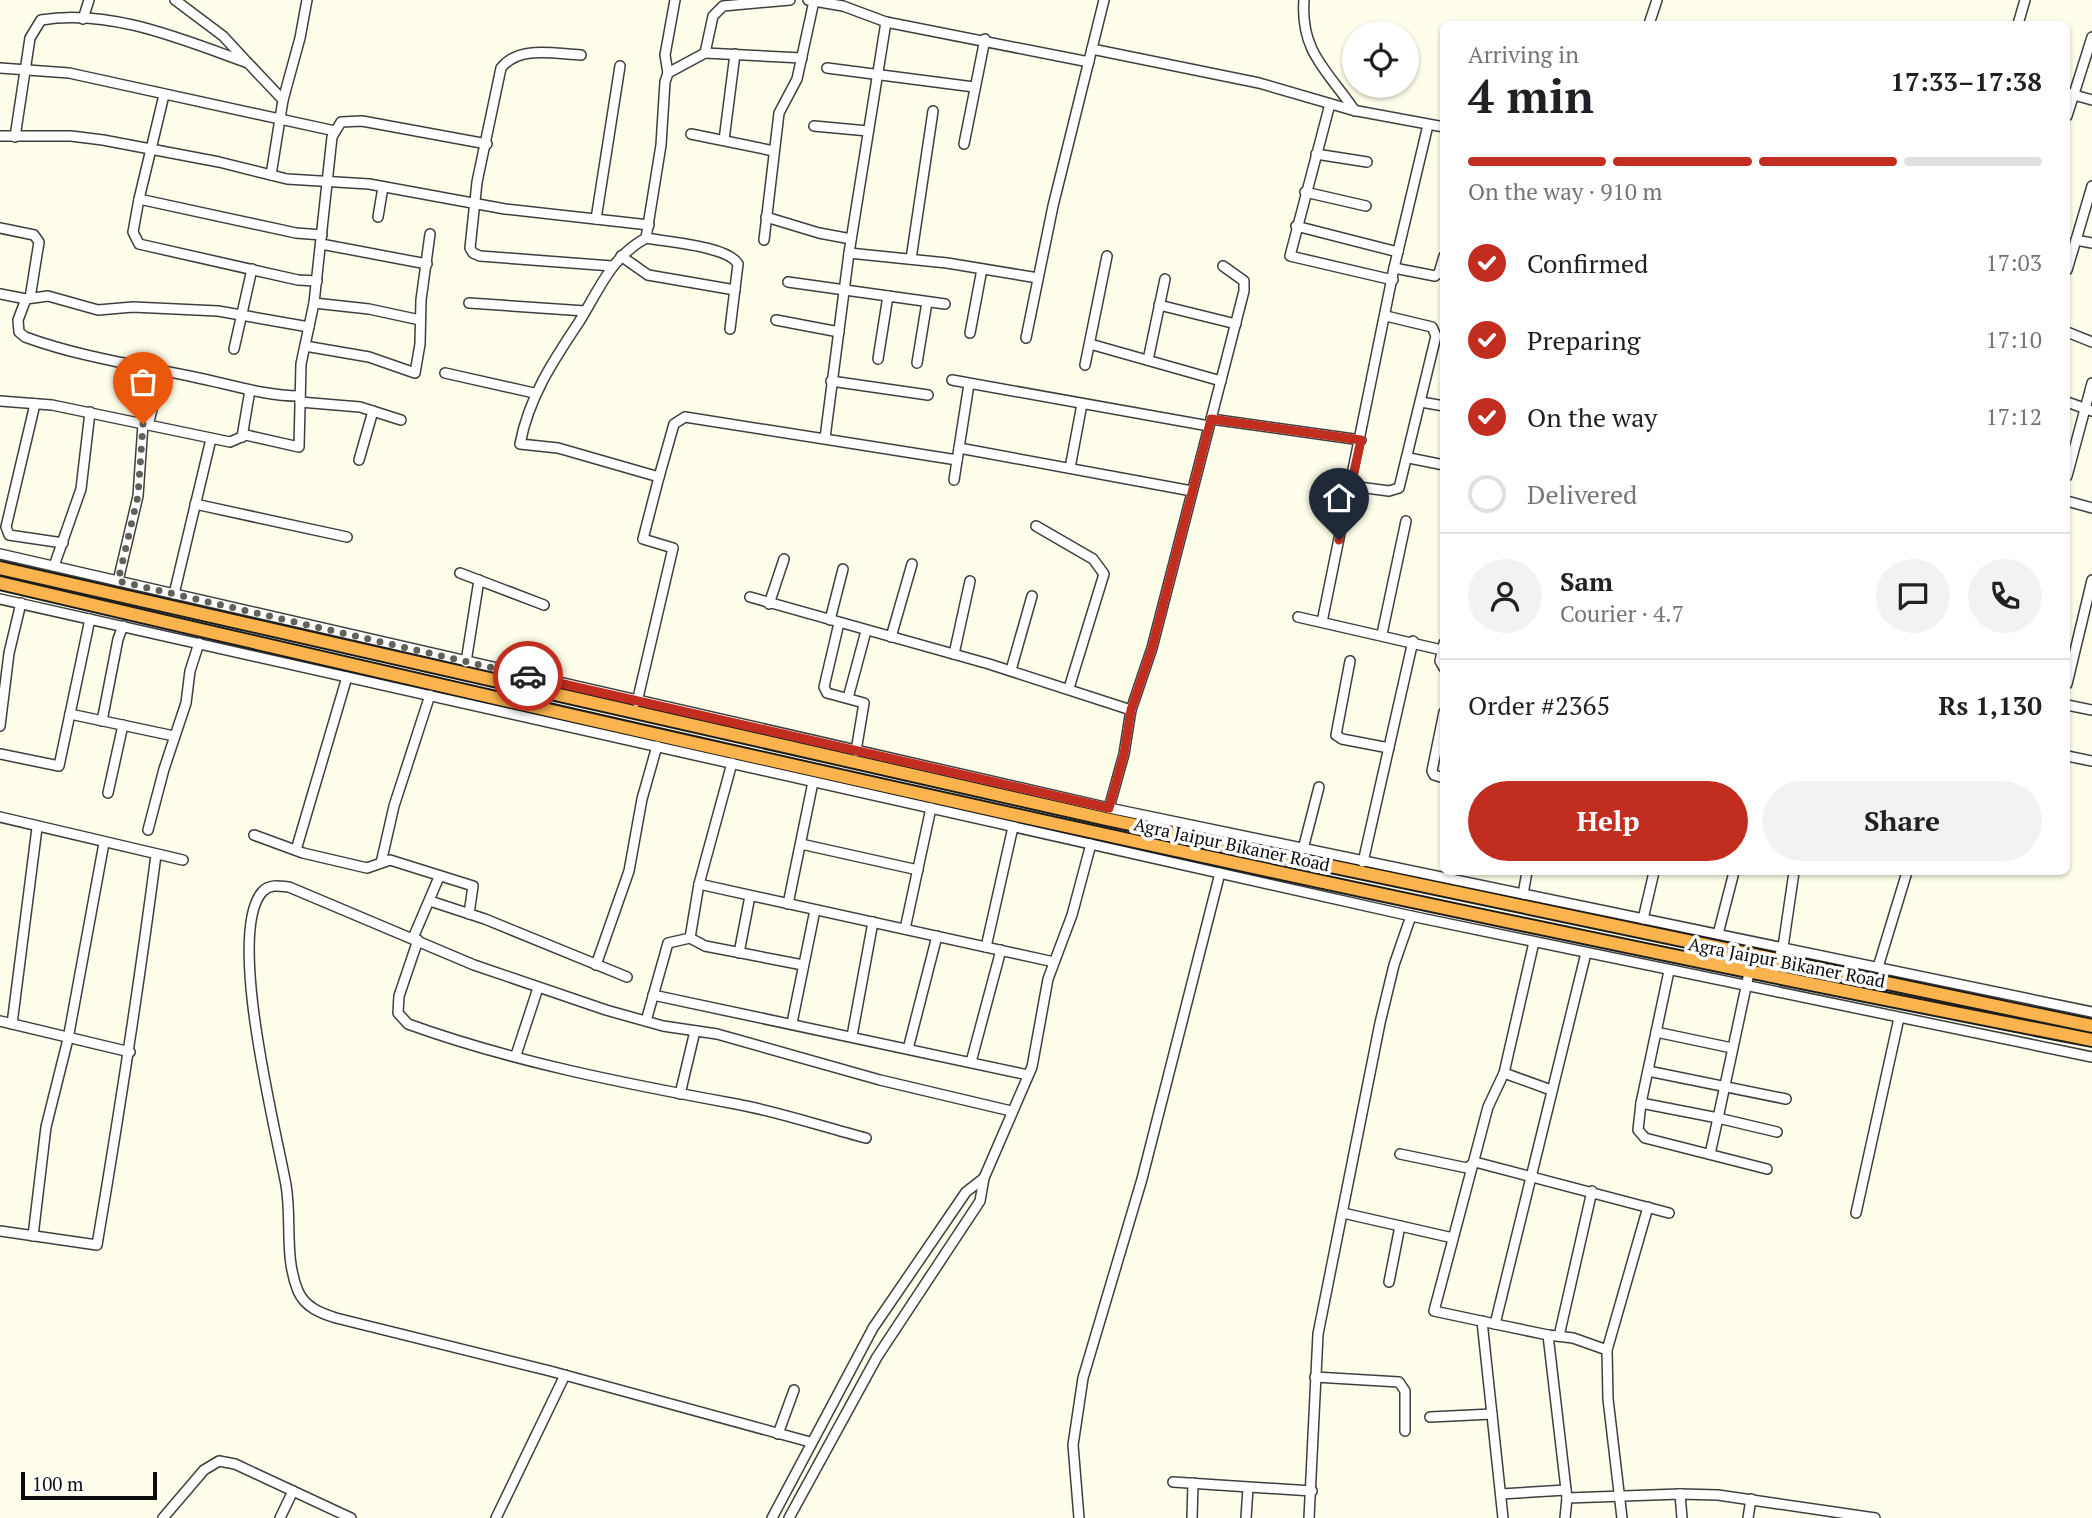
<!DOCTYPE html>
<html lang="en">
<head>
<meta charset="utf-8">
<style>
	body { margin:0; font-family:"PT Serif",serif; background:#f2f2f2; color:#202124; height:100vh; display:flex; flex-direction:column; font-size:26px; white-space:nowrap }
	* { box-sizing:border-box; margin:0 }
	p { font-size:23px; color:#757577 }
	.icon { flex:none; width:38px; height:38px; fill:none; stroke:currentColor; stroke-width:2; stroke-linecap:round; stroke-linejoin:round }
	.map { position:relative; flex:1; overflow:hidden }
	.sheet { position:absolute; left:1440px; top:21px; width:630px; height:854px; display:flex; flex-direction:column; background:#fff; border-radius:10px; box-shadow:0 2px 5px #0004 }
	.sheet>* { flex:none }
	.tools { position:absolute; left:1342px; top:21px; display:grid; gap:14px }
	.tools a { display:grid; place-items:center; width:77px; height:77px; border-radius:50%; background:#fff; box-shadow:0 2px 5px #0004; font-size:35px }
	.scale { position:absolute; left:21px; bottom:18px; width:136px; box-sizing:border-box; padding-left:7px; border:4px solid #0c0c0c; border-top:0; font-size:19px; line-height:24px; white-space:nowrap; color:#0c0c0c; -webkit-text-stroke:5px #fff; paint-order:stroke }
	.pin { position:absolute; display:grid; place-items:center; width:60px; height:60px; color:#fff; margin:-72px -30px; border-radius:50% 50% 50% 0; rotate:-45deg; box-shadow:0 0 7px #0007 }
	.pin .icon { rotate:45deg }
	.courier { position:absolute; display:grid; place-items:center; width:70px; height:70px; margin:-35px; border:5px solid #c12d1e; border-radius:50%; background:#fff; color:#222; box-shadow:0 2px 9px #0007 }
	.overview em { font-style:normal; font-weight:600 }
	.overview div { display:flex; flex-direction:column-reverse }
	.overview { display:flex; align-items:center; justify-content:space-between; height:119px; padding:0 28px }
	h1 { font-size:46px; font-weight:600; line-height:52px }
	.bar { display:grid; grid-template-columns:repeat(4,1fr); gap:10px 7px; align-content:center; height:84px; padding:0 28px }
	.bar i { height:9px; border-radius:5px; background:#e0e0e0 }
	.bar .active { background:#c12d1e }
	.bar p { grid-column:span 4 }
	.line { display:flex; align-items:center; gap:18px; padding:0 28px; border-top:2px solid #e0e0e0 }
	.line div { flex:1 }
	.round { display:grid; place-items:center; flex:none; width:74px; height:74px; border-radius:37px; background:#f2f2f2 }
	ol { padding:0 28px; list-style:none }
	li { display:flex; align-items:center; gap:21px; height:77px }
	li p { margin-inline-start:auto }
	li .icon { padding:7px; border-radius:50%; background:#c12d1e; color:#fff; stroke-width:4 }
	li:last-child { color:#757577 }
	li i { width:38px; height:38px; border:4px solid #e0e0e0; border-radius:50% }
	.cta { display:flex; gap:14px; margin-top:auto; padding:14px 28px }
	.cta a { flex:1; height:80px; border-radius:42px; background:#c12d1e; color:#fff; font-size:28px; font-weight:600; line-height:80px; text-align:center }
	.cta a+a { background:#f2f2f2; color:#202124 }
	.map>svg:first-child { display:block }
	.lines { fill:none; stroke-linecap:round; stroke-linejoin:round }
	.minor-casing { stroke:#3f3f3f; stroke-width:12 }
	.highway-casing { stroke:#1d1d1d; stroke-width:16 }
	.minor { stroke:#fff; stroke-width:9 }
	.highway { stroke:#fbb44d; stroke-width:12 }
	.done { stroke:#61615a; stroke-width:7; stroke-dasharray:0 12.6 }
	.route { stroke:#c12d1e; stroke-width:9 }
	.labels { text-anchor:middle; dominant-baseline:central; stroke-width:7; stroke-linejoin:round; paint-order:stroke }
	.street-label { font-size:18px; fill:#0c0c0c; stroke:#fff }
</style>
</head>
<body>
<div class="map">
<svg width="2092" height="1518" viewBox="0 0 2092 1518">
	<rect width="100%" height="100%" fill="#fffeea"/>
	<g class="lines">
		<defs>
			<g id="minor">
				<path d="M175,0L223,36L247,62"/>
				<path d="M808,0L843,6L886,22L1089,62"/>
				<path d="M1304,0C1300,52 1328,71 1355,111"/>
				<path d="M83,19L89,0"/>
				<path d="M1649,24L1657,0"/>
				<path d="M2018,24L2025,0"/>
				<path d="M1092,49L1259,83L1352,110L1444,127"/>
				<path d="M705,53L802,58"/>
				<path d="M581,55C555,54 519,45 501,68L477,182L470,248L473,253L480,256L612,266"/>
				<path d="M0,68L69,73L335,131"/>
				<path d="M827,68L974,87"/>
				<path d="M668,73L665,55L675,0"/>
				<path d="M2067,93L2092,100"/>
				<path d="M164,95L139,199L296,233L322,235"/>
				<path d="M283,100L300,38L307,0"/>
				<path d="M1330,104L1290,256L1393,280"/>
				<path d="M2067,116L2092,37"/>
				<path d="M814,126L868,131"/>
				<path d="M691,134L774,151"/>
				<path d="M0,136H71L103,140L219,162L287,179L369,184L505,209L649,225"/>
				<path d="M15,137L30,38L41,20C110,8 184,40 248,63L283,100L271,175"/>
				<path d="M724,140L735,54"/>
				<path d="M964,144L985,39"/>
				<path d="M1316,154L1367,162"/>
				<path d="M2092,186L2076,240L2092,243"/>
				<path d="M1305,192L1366,206"/>
				<path d="M139,199L133,232L139,244L298,280L317,281"/>
				<path d="M378,217L383,187"/>
				<path d="M766,217L819,233L851,239"/>
				<path d="M596,219L620,66"/>
				<path d="M1296,226L1398,252"/>
				<path d="M0,228L34,235L39,242L30,298"/>
				<path d="M646,238C667,242 728,246 738,264L730,329"/>
				<path d="M764,240L779,113L797,79L814,1"/>
				<path d="M321,244L427,264"/>
				<path d="M849,253L947,263L1038,278"/>
				<path d="M621,256L648,275L735,290"/>
				<path d="M911,259L933,111"/>
				<path d="M1394,268L1435,276L1439,273L1444,256"/>
				<path d="M2067,270L2076,240"/>
				<path d="M788,282L945,304"/>
				<path d="M0,294L26,299"/>
				<path d="M314,303L369,309L420,320"/>
				<path d="M469,303L585,311"/>
				<path d="M1159,305L1236,324"/>
				<path d="M776,320L839,332"/>
				<path d="M2067,332L2092,342"/>
				<path d="M970,333L982,269"/>
				<path d="M1026,338L1053,206L1104,0"/>
				<path d="M1090,344L1221,381"/>
				<path d="M305,346L369,357L415,373L420,344L421,300L430,234"/>
				<path d="M234,349L252,269"/>
				<path d="M878,359L888,296"/>
				<path d="M1148,360L1165,279"/>
				<path d="M917,363L927,302"/>
				<path d="M1085,365L1107,256"/>
				<path d="M445,373L534,393"/>
				<path d="M952,380L1209,426"/>
				<path d="M831,381L928,395"/>
				<path d="M300,396C264,396 229,384 194,377C136,365 80,357 25,337L19,332L18,320L26,299L48,296L98,310L133,307L218,311L309,327"/>
				<path d="M0,401L52,405L230,442L246,435L299,447L301,364L314,303L332,137L341,122L362,121L487,144"/>
				<path d="M300,402L360,407L401,420"/>
				<path d="M1421,402L1444,406"/>
				<path d="M2067,402L2092,411"/>
				<path d="M35,404L6,527L9,535L63,543"/>
				<path d="M1211,419L1361,440"/>
				<path d="M148,425L162,371"/>
				<path d="M242,437L250,390"/>
				<path d="M825,438L849,253L886,22"/>
				<path d="M959,448L1192,491"/>
				<path d="M1409,458L1444,465"/>
				<path d="M359,460L373,411"/>
				<path d="M1070,468L1082,404"/>
				<path d="M2067,476L2092,383"/>
				<path d="M659,477L674,424L685,417L957,460"/>
				<path d="M954,480L969,384"/>
				<path d="M1351,486L1389,491L1399,488L1436,336L1432,327L1386,316"/>
				<path d="M2067,501L2092,508"/>
				<path d="M195,504L347,537"/>
				<path d="M1036,526L1093,559L1104,574L1069,688"/>
				<path d="M0,554L1109,808L2092,1012"/>
				<path d="M54,566L81,489L90,412"/>
				<path d="M460,573L544,605"/>
				<path d="M118,581L138,496L143,424"/>
				<path d="M174,594L211,439"/>
				<path d="M750,597L989,664L1131,710"/>
				<path d="M0,599L1411,916L2092,1057"/>
				<path d="M769,604L784,559"/>
				<path d="M1298,617L1442,650"/>
				<path d="M830,620L843,569"/>
				<path d="M1322,622L1394,268L1428,125"/>
				<path d="M839,623L824,687L827,693L864,703L856,751"/>
				<path d="M1382,634L1406,521"/>
				<path d="M891,637L912,564"/>
				<path d="M1444,643L1440,661L1444,668"/>
				<path d="M954,654L970,581"/>
				<path d="M1350,661L1336,735L1342,739L1389,748"/>
				<path d="M466,662L479,580"/>
				<path d="M1011,670L1032,596"/>
				<path d="M2067,684L2092,580"/>
				<path d="M848,698L866,631"/>
				<path d="M637,702L673,548L643,539L659,477L558,448L520,444C529,397 553,361 579,322C599,290 611,257 646,238L661,145L665,82L668,73L705,53L713,16L723,6L790,0"/>
				<path d="M2067,705L2092,710"/>
				<path d="M1444,712L1432,771L1434,775L1444,778"/>
				<path d="M70,714L174,736"/>
				<path d="M102,721L118,639L123,626"/>
				<path d="M0,726L9,653L21,603"/>
				<path d="M0,754L59,766L90,619"/>
				<path d="M2067,756L2092,761"/>
				<path d="M108,793L123,725"/>
				<path d="M1109,808L1124,754L1131,710L1152,648L1244,291V281L1223,266"/>
				<path d="M0,817L183,860"/>
				<path d="M148,830L164,769L186,703L190,671L199,643"/>
				<path d="M254,835L303,853L367,868L390,860L473,886L469,914"/>
				<path d="M801,844L918,870"/>
				<path d="M1303,849L1319,787"/>
				<path d="M296,850L347,677"/>
				<path d="M1363,862L1413,641"/>
				<path d="M381,863L394,806L430,695"/>
				<path d="M699,884L1054,962"/>
				<path d="M1523,894L1527,872"/>
				<path d="M430,901L485,919L627,977"/>
				<path d="M788,904L813,782"/>
				<path d="M1643,919L1654,872"/>
				<path d="M905,929L931,808"/>
				<path d="M1718,934L1734,872"/>
				<path d="M413,938L439,877"/>
				<path d="M690,938L705,946L803,965"/>
				<path d="M418,940L399,996L398,1013L408,1024C513,1062 627,1084 736,1104C780,1112 823,1127 866,1138"/>
				<path d="M986,947L1013,827"/>
				<path d="M739,953L750,896"/>
				<path d="M596,965L629,871L642,799L657,746"/>
				<path d="M1878,967L1907,872"/>
				<path d="M1669,971L1641,1103L1718,1118L1749,973"/>
				<path d="M1771,977L1783,947L1794,872"/>
				<path d="M653,995L1028,1075"/>
				<path d="M0,1021L130,1052"/>
				<path d="M646,1021L668,943L690,938L699,884L732,763"/>
				<path d="M792,1023L815,910"/>
				<path d="M12,1024L37,828"/>
				<path d="M1656,1032L1732,1048"/>
				<path d="M852,1036L873,922"/>
				<path d="M908,1049L937,936"/>
				<path d="M516,1055L538,988"/>
				<path d="M971,1062L1001,950"/>
				<path d="M1648,1071L1786,1099"/>
				<path d="M1504,1073L1551,1090"/>
				<path d="M680,1094L695,1031"/>
				<path d="M1641,1103L1638,1130L1645,1138L1767,1169"/>
				<path d="M1400,1154L1467,1168L1475,1162L1669,1213"/>
				<path d="M1710,1154L1718,1118L1777,1132"/>
				<path d="M1343,1213L1453,1238"/>
				<path d="M1856,1213L1899,1018"/>
				<path d="M0,1231L97,1245C119,1115 139,985 156,855"/>
				<path d="M33,1236L46,1127L68,1039L104,843"/>
				<path d="M1389,1282L1400,1226"/>
				<path d="M1482,1321L1503,1518"/>
				<path d="M1495,1324L1434,1311L1488,1107L1504,1073L1534,942"/>
				<path d="M1548,1335L1573,1338L1607,1350L1608,1399L1622,1518"/>
				<path d="M1559,1336L1592,1191"/>
				<path d="M1607,1350L1648,1207"/>
				<path d="M1315,1377L1399,1382L1405,1391V1431"/>
				<path d="M1430,1417L1492,1414"/>
				<path d="M778,1434L794,1390"/>
				<path d="M810,1442L550,1371L336,1318C320,1313 305,1307 298,1291C284,1257 292,1220 286,1185C276,1130 225,931 263,891C270,884 280,886 289,887L474,965L606,1010L663,1026L717,1034L880,1080L1011,1111"/>
				<path d="M1173,1482L1312,1491"/>
				<path d="M1501,1494L1566,1490"/>
				<path d="M1680,1494L1682,1518"/>
				<path d="M1567,1498L1680,1494L1718,1495L1875,1518"/>
				<path d="M163,1518L204,1470L219,1461L235,1464L351,1518"/>
				<path d="M280,1518L293,1491"/>
				<path d="M496,1518L565,1375"/>
				<path d="M772,1518L873,1328L966,1192L984,1178"/>
				<path d="M789,1518L877,1357L980,1201L984,1178L1032,1067L1048,979L1072,915L1091,844"/>
				<path d="M1079,1518L1073,1445L1083,1378L1142,1179L1220,873"/>
				<path d="M1192,1518L1193,1483"/>
				<path d="M1246,1518L1248,1488"/>
				<path d="M1309,1518L1318,1334L1380,1023L1394,965L1411,916"/>
				<path d="M1565,1518L1567,1498L1548,1335L1495,1324L1586,953"/>
				<path d="M1748,1518L1751,1499"/>
			</g>
			<g id="highway">
				<path d="M0,568L1106,819L2092,1026"/>
				<path d="M0,583C695,746 1391,903 2092,1040"/>
			</g>
		</defs>
		<use href="#minor" class="minor-casing"/>
		<use href="#highway" class="highway-casing"/>
		<use href="#minor" class="minor"/>
		<use href="#highway" class="highway"/>
	</g>
	<g class="lines">
		<path class="done" d="M143,424L138,496L118,581L528,676"/>
		<path class="route" d="M528,676L1109,808L1124,754L1131,710L1152,648L1211,419L1361,440L1339,540"/>
	</g>
	<g class="labels">
		<g class="street-label">
			<text transform="translate(1232 844) rotate(12)">Agra Jaipur Bikaner Road</text>
			<text transform="translate(1787 962) rotate(11)">Agra Jaipur Bikaner Road</text>
		</g>
	</g>
</svg>
<div class="tools">
<a><svg class="icon" aria-label="locate" viewBox="0 0 24 24"><circle cx="12" cy="12" r="6"/><path d="M12 2v4M12 18v4M2 12h4M18 12h4"/></svg></a>
</div>
<div class="scale">100 m</div>
<div class="pin" style="left:143px;top:424px;background:#ea580c"><svg class="icon" aria-label="bag" viewBox="0 0 24 24"><path d="M5 8h14l-1 12H6zM9 8a3 3 0 0 1 6 0"/></svg></div>
<div class="pin" style="left:1339px;top:540px;background:#1f2937"><svg class="icon" aria-label="home" viewBox="0 0 24 24"><path d="M3 11l9-7 9 7M6 9v11h12V9"/></svg></div>
<div class="courier" style="left:528px;top:676px"><svg class="icon" aria-label="car" viewBox="0 0 24 24"><path d="M5 17H2v-5l4-1 3-4h7l3 4 3 1v5h-3M9 17h6M6 11h13"/><circle cx="7" cy="17" r="2"/><circle cx="17" cy="17" r="2"/></svg></div>
<section class="sheet">
<div class="overview"><div><h1>4 min</h1><p>Arriving in</p></div><em>17:33–17:38</em></div>
<div class="bar"><i class="active"></i><i class="active"></i><i class="active"></i><i></i><p>On the way · 910 m</p></div>
<ol>
<li><svg class="icon" aria-label="check" viewBox="0 0 24 24"><path d="M5 12l5 5 9-10"/></svg>Confirmed<p>17:03</p></li>
<li><svg class="icon" aria-label="check" viewBox="0 0 24 24"><path d="M5 12l5 5 9-10"/></svg>Preparing<p>17:10</p></li>
<li><svg class="icon" aria-label="check" viewBox="0 0 24 24"><path d="M5 12l5 5 9-10"/></svg>On the way<p>17:12</p></li>
<li><i></i>Delivered</li>
</ol>
<div class="line" style="height:126px"><a class="round"><svg class="icon" aria-label="person" viewBox="0 0 24 24"><circle cx="12" cy="8" r="4"/><path d="M4 21q1-7 8-7t8 7"/></svg></a><div><b>Sam</b><p>Courier · 4.7</p></div><a class="round"><svg class="icon" aria-label="chat" viewBox="0 0 24 24"><path d="M4 5h16v11H9l-5 4z"/></svg></a><a class="round"><svg class="icon" aria-label="phone" viewBox="0 0 24 24"><path d="M5 4h4l2 5-3 2q2 4 5 5l2-3 5 2v4C11 20 4 13 5 4z"/></svg></a></div>
<div class="line" style="height:91px"><div>Order #2365</div><b>Rs 1,130</b></div>
<div class="cta"><a>Help</a><a>Share</a></div>
</section>
</div>
</body>
</html>
